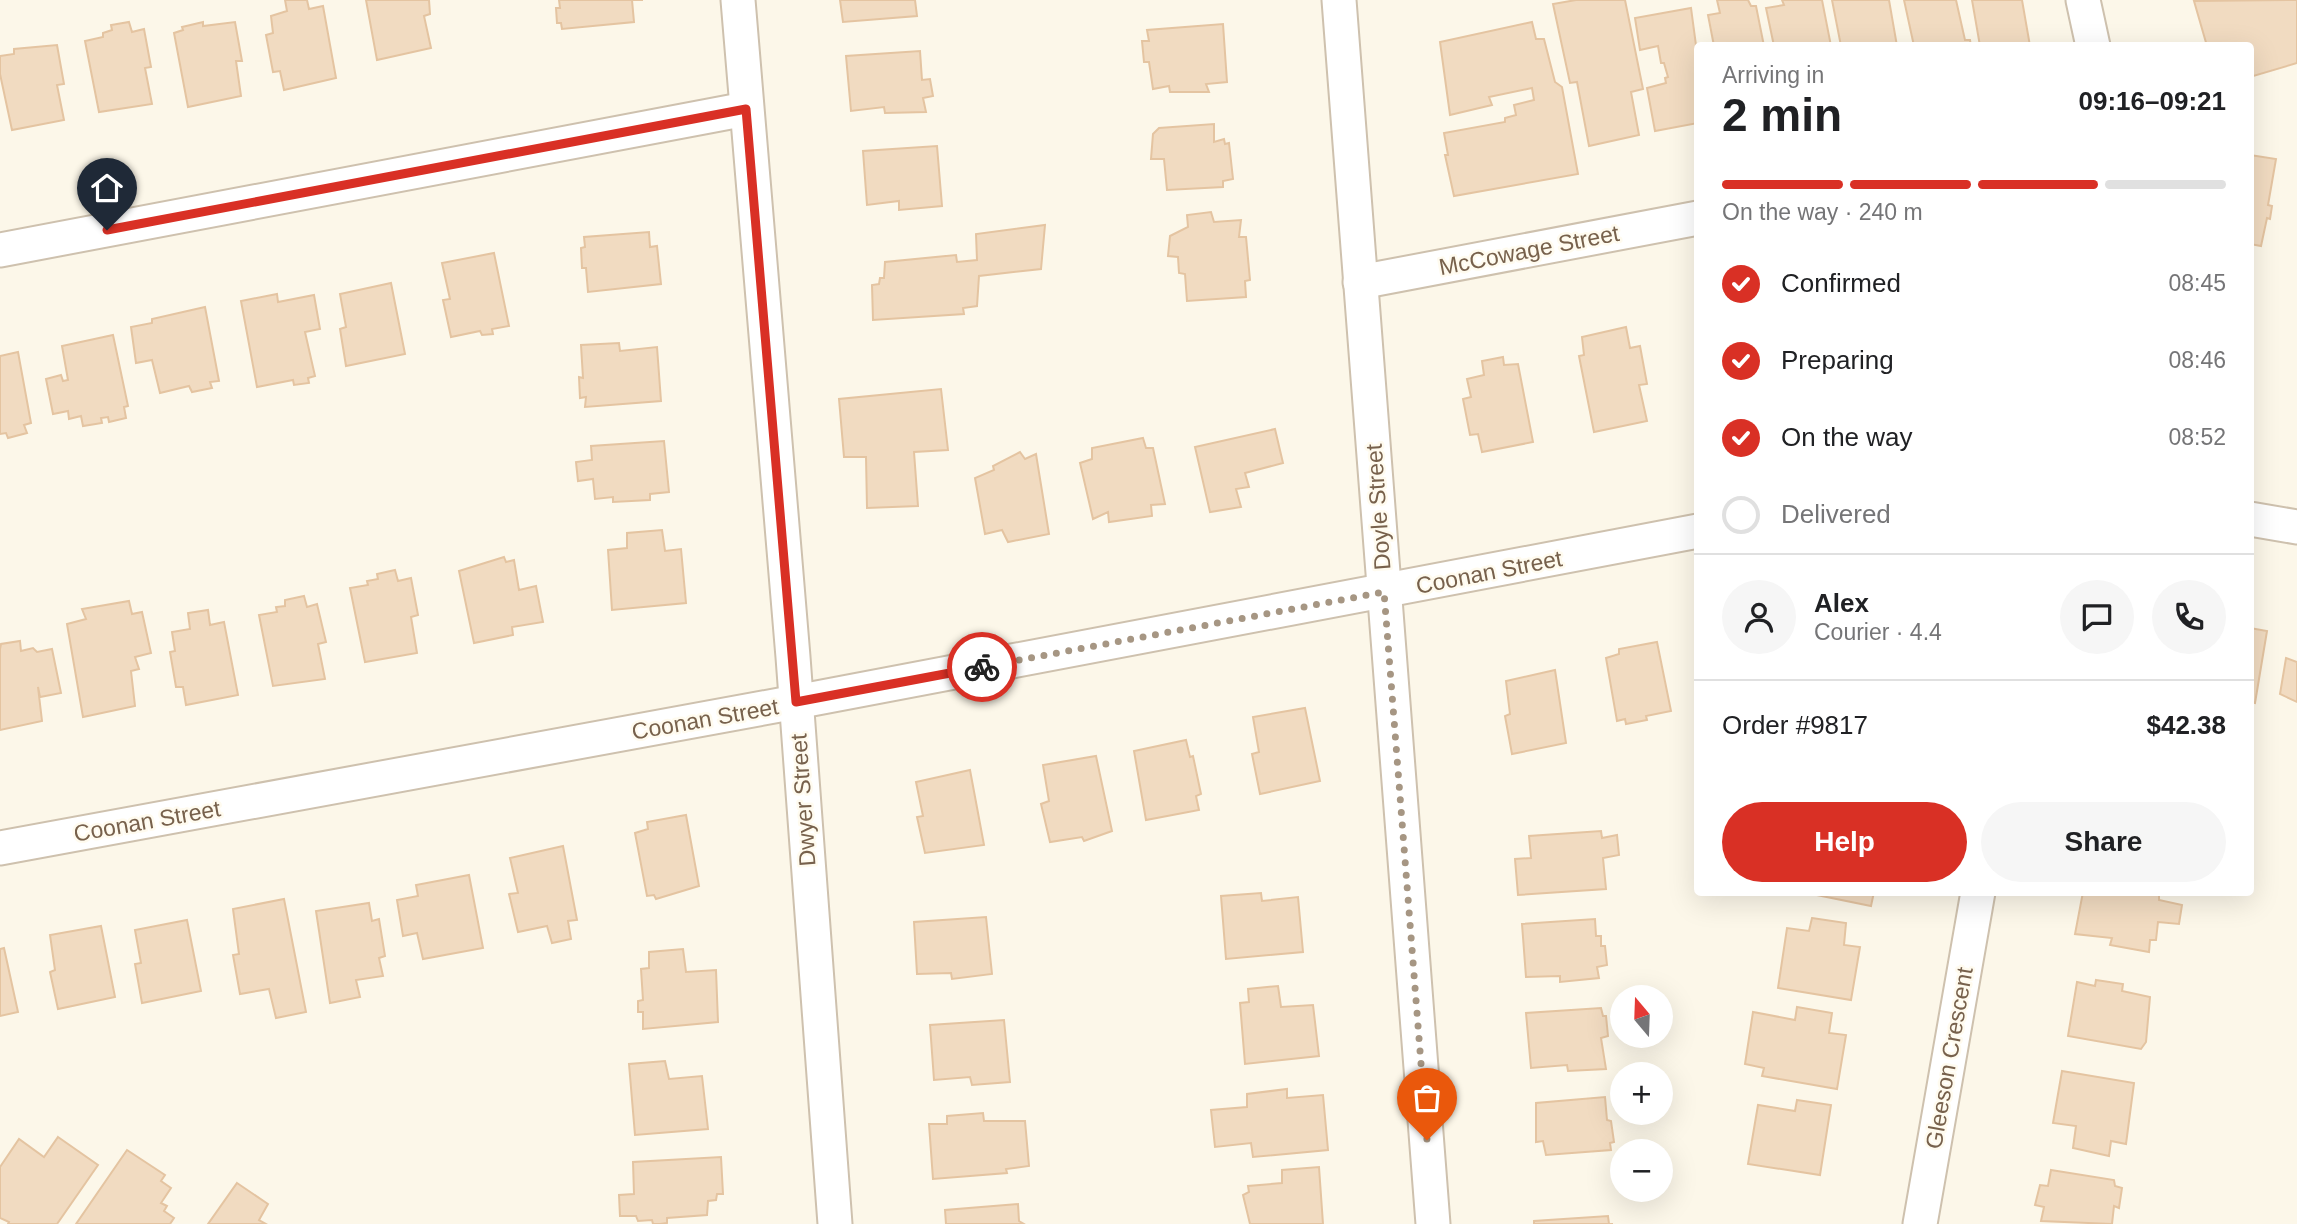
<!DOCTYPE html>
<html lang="en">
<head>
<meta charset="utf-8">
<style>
	body { margin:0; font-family:Helvetica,sans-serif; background:#f6f6f6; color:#202124; height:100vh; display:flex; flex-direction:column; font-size:26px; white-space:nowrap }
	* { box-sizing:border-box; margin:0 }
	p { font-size:23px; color:#757577 }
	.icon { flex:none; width:38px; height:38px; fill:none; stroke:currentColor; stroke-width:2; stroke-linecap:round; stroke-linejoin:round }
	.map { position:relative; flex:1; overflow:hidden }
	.details { position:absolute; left:1694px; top:42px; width:560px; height:854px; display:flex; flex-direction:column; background:#fff; border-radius:7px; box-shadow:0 7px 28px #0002 }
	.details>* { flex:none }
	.needle { width:46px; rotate:341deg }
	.buttons { position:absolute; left:1610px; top:985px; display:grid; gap:14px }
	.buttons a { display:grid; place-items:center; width:63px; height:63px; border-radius:50%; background:#fff; box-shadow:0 7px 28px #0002; font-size:35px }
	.pin { position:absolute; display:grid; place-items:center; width:60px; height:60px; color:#fff; margin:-72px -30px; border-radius:50% 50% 50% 0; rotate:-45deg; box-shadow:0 0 7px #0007 }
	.pin .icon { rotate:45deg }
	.courier { position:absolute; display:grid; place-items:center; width:70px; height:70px; margin:-35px; border:5px solid #d93025; border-radius:50%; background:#fff; color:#222; box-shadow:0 2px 9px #0007 }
	.headline em { font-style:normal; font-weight:600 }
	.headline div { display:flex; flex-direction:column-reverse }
	.headline { display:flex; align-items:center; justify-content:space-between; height:119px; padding:0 28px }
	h1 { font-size:46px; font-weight:600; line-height:52px }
	.bar { display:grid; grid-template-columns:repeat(4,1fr); gap:10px 7px; align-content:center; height:84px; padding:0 28px }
	.bar i { height:9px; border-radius:5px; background:#e0e0e0 }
	.bar .on { background:#d93025 }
	.bar p { grid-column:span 4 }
	.line { display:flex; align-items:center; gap:18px; padding:0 28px; border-top:2px solid #e0e0e0 }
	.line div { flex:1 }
	.round { display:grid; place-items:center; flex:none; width:74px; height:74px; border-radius:37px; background:#f6f6f6 }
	ol { padding:0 28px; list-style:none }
	li { display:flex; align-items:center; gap:21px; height:77px }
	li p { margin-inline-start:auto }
	li .icon { padding:7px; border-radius:50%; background:#d93025; color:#fff; stroke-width:4 }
	li:last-child { color:#757577 }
	li i { width:38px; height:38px; border:4px solid #e0e0e0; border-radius:50% }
	.primary-button { display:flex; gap:14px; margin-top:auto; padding:14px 28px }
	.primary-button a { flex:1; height:80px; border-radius:42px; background:#d93025; color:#fff; font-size:28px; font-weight:600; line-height:80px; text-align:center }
	.primary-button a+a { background:#f6f6f6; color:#202124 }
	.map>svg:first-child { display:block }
	.building { fill:#f1dbc1; stroke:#e4c4a1; stroke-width:2 }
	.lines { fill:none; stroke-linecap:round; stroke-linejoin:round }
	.minor-casing { stroke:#cec1ae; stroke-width:37 }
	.minor { stroke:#fff; stroke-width:33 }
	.done { stroke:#a69683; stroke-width:7; stroke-dasharray:0 12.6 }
	.route { stroke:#d93025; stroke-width:9 }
	.labels { text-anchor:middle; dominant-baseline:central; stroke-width:5; stroke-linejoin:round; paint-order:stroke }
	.street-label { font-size:23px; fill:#77614c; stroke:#fffbef }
</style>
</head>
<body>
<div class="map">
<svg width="2297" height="1224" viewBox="0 0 2297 1224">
	<rect width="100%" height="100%" fill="#fcf7e9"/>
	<g class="building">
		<path d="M285,0H307L309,9L323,6L336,78L284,90L280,71L273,72L266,35L273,33L271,16L287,11Z"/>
		<path d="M366,0H429L430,14L424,16L431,48L377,60Z"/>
		<path d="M559,0H643H632L634,22L562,29L561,23H557L556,8H560Z"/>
		<path d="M840,0H915L917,16L843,22Z"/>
		<path d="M1576,0H1625L1643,89L1631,92L1639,135L1589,146L1577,82L1570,83L1553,4Z"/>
		<path d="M1717,0H1748L1751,6H1756L1764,46H1714L1708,15L1720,13Z"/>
		<path d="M1782,0H1822L1831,46H1774L1766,8L1784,5Z"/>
		<path d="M1832,0H1889L1897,46H1841Z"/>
		<path d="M1904,0H1956L1965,40H1970L1971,46H1914Z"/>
		<path d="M1972,0H2022L2030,46H1980Z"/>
		<path d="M2297,0V63L2250,77V46H2207L2194,1Z"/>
		<path d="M1691,8L1698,60V123L1655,131L1647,88L1666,83L1665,78L1668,77L1664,63H1661L1658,46L1640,50L1635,18Z"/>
		<path d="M129,22L132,32L144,29L151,67L145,68L152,104L99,112L85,41L103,37V33L112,30L111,25Z"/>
		<path d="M203,22V26L235,22L242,61H236L241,96L188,107L174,33L183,30L182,27Z"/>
		<path d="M1532,22L1536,39H1544L1555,82L1562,87L1578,174L1454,196L1445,155H1448L1444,133L1505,122V118L1516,115L1514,105L1534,100L1532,88L1489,97L1492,105L1450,115L1440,42Z"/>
		<path d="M1223,24L1227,82L1206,84L1209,92H1170L1169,86L1153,89L1149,62H1144L1142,41H1149L1147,30Z"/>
		<path d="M57,45L64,84L57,85L64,120L12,130L0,74V56L14,54V49Z"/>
		<path d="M920,51L922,80L930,79L933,96L923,98L926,112L885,113L884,107L851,111L846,56Z"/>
		<path d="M1214,124V142L1224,139L1225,144L1229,143L1233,179L1223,181V187L1167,190L1164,159H1151L1153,134L1159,128Z"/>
		<path d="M937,146L942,206L899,210V201L867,205L863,151Z"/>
		<path d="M2250,155L2276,159L2268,205L2272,206L2270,219L2267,218L2261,246L2250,244Z"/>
		<path d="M1211,212L1214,222L1241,220L1239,237H1246L1250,280L1245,281L1246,297L1187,301L1185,274L1179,273L1178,257L1168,256L1170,236L1188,227L1187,215Z"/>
		<path d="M1045,225L1041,269L979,276L977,306L963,308L964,314L873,320L872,285L879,284L880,278H884L885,262L956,255L957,262L977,260L976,234Z"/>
		<path d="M649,232L650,247L657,246L661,284L588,292L586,268H582L581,248L585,247L584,237Z"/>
		<path d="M494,253L509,326L492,329L493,334L482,335L480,331L451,337L443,300L450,299L442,263Z"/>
		<path d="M391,283L405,354L346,366L340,329L346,327L340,294Z"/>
		<path d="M277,294L278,302L314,295L320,329L305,332L315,376L308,378L309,383L294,385L293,380L257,387L241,301Z"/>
		<path d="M205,307L219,381L210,382L212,388L192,392L189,386L160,393L152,360L136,363L131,327L152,323V319Z"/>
		<path d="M1626,327L1630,348L1640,346L1647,384L1639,385L1647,421L1594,432L1579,356L1584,355L1582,337Z"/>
		<path d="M113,335L128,406L124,407L126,418L109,422L108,417L101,418L102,423L83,426L81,416L69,419L68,411L53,414L46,379L61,375L63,381L68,380L62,346Z"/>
		<path d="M619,343L620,351L657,347L661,401L585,407L586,397L580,398L579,377L583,378L581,345Z"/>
		<path d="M18,352L31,423L24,425L27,433L8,438L6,433L0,434V356Z"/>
		<path d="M1503,357L1504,365L1518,364L1533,442L1482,452L1478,434L1470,435L1463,399L1471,397L1467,379L1484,375L1482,361Z"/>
		<path d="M941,389L948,450L914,452L918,506L867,508L866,457H844L839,399Z"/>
		<path d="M1275,429L1283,463L1245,473L1249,487L1236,489L1241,507L1210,512L1195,447Z"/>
		<path d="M1143,438L1146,448H1153L1165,504L1151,505L1152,516L1109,522L1108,512L1093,519L1080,463L1092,459V448Z"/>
		<path d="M664,441L669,492L650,494V500L613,502V497L595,499L593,479L578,481L576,462L592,460L591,446Z"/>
		<path d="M1020,452L1025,459L1036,454L1049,534L1008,542L1002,530L985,534L975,478L994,470L993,466Z"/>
		<path d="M662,530L665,551L681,549L686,603L612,610L608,550L627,548V533Z"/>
		<path d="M504,557L506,562L514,560L519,590L536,586L543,622L512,627L513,635L474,643L459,571Z"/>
		<path d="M395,570L398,581L411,578L418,615L411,617L417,653L365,662L350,588L368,585L367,581L378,579L377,574Z"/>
		<path d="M304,596L307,607L317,604L326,642L318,644L325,679L273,686L259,615L277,612L276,607L285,606V600Z"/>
		<path d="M129,601L132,614L142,612L151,653L135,657L139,669L131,671L135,706L83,717L67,624L86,619L82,609Z"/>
		<path d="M208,610L210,625L224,622L238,695L186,705L183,687H176L170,652L175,651L172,632L190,629L188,613Z"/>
		<path d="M2250,628L2267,631L2255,703L2250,702Z"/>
		<path d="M20,641L21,651L33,648L37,652L52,649L61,693L40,697L38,687L42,721L0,730V649L1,644Z"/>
		<path d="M1657,642L1671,711L1646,716L1647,720L1626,724L1625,719L1617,721L1606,658L1619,654V649Z"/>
		<path d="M2286,658L2297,662V702L2280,694Z"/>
		<path d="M1555,670L1566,743L1512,754L1505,716L1510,714L1506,681Z"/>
		<path d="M1305,708L1320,781L1260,794L1252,754L1259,752L1253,717Z"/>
		<path d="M1186,740L1190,757L1193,756L1201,794L1196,796L1199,810L1146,820L1134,751Z"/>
		<path d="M1096,756L1112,831L1084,841L1082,837L1050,842L1041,804L1049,801L1043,765Z"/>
		<path d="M970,770L984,845L925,853L917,817L923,816L916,782Z"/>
		<path d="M686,815L699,886L656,899L654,895L647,896L635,833L648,829L647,822Z"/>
		<path d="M1601,831L1602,838L1617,835L1619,855L1603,858L1606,889L1518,895L1515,859L1531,858L1529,836Z"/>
		<path d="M563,846L577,920L568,921L571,939L552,943L547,926L518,932L509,894L518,893L510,858Z"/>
		<path d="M469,875L483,948L423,959L417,933L403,936L397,900L418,896L416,885Z"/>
		<path d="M1802,892H1874L1871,906Z"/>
		<path d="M2083,892H2159V900L2182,905L2179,924L2158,922L2156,940H2150L2149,952L2110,945L2112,938L2075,934Z"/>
		<path d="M1261,893L1262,901L1298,897L1303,952L1226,959L1221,896Z"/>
		<path d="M284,899L306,1012L276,1018L269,989L240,994L233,955L239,954L233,909Z"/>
		<path d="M369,903L372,921L379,919L385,956L379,958L383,976L356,980L360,997L330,1003L316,911Z"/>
		<path d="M986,917L992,974L952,979L951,973L917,974L914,922Z"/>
		<path d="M1812,918L1846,923L1844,945L1860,947L1851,1000L1778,988L1787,928L1809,931Z"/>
		<path d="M1595,919L1596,936H1601V946H1605L1607,965L1597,967L1599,978L1560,982V976L1526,977L1522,924Z"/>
		<path d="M187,920L201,991L142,1003L135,964L141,963L135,930Z"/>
		<path d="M101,926L115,997L58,1009L50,972L55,970L50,935Z"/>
		<path d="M4,948L18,1012L0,1016V949Z"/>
		<path d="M683,949L686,972L716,970L718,1022L643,1029V1012H638V1001L643,1000L641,969L649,968V952Z"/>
		<path d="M2096,980L2123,984L2122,991L2150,997L2146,1042L2141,1049L2068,1036L2077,982L2095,986Z"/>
		<path d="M1278,986L1281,1007L1313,1005L1319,1056L1245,1064L1240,1003L1249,1002L1248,989Z"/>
		<path d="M1797,1007L1832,1013L1829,1033L1846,1035L1837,1089L1762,1076L1764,1068L1745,1064L1753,1012L1795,1020Z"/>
		<path d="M1601,1008L1603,1016H1606L1608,1036L1601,1038L1606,1069L1568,1071L1567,1065L1531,1068L1526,1013Z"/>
		<path d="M1004,1020L1010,1082L972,1085L970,1077L934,1080L930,1025Z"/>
		<path d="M665,1061L669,1079L702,1076L708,1129L635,1135L629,1064Z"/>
		<path d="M2062,1071L2134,1083L2126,1144L2111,1141L2109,1156L2073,1148L2076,1126L2053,1123Z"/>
		<path d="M1287,1089V1098L1323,1095L1328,1150L1253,1157L1251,1143L1215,1147L1211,1110L1247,1107V1094Z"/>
		<path d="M1605,1097L1607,1120L1611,1121L1614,1142L1610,1143L1611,1150L1546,1155L1543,1141L1536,1142V1103Z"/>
		<path d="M1797,1100L1831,1105L1820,1175L1748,1164L1758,1105L1795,1111Z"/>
		<path d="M983,1113L984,1121H1025L1029,1166L1006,1169L1007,1173L933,1179L929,1124H947V1116Z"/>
		<path d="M58,1137L98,1165L57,1224H8L9,1222L0,1218V1167L19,1139L44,1157Z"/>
		<path d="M127,1150L165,1175L161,1181L171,1188L161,1203L167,1206L164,1211L174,1218L170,1224H76Z"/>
		<path d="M721,1157L723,1194H717L716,1200L708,1201L707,1215L667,1218V1223L660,1224H653L652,1220L638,1221L636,1216H620L619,1195L634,1194L633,1162Z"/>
		<path d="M1319,1167L1323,1224H1250L1243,1195L1249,1192L1248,1186L1282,1183V1170Z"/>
		<path d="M2051,1170L2114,1180L2115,1186L2122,1188L2119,1208L2114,1206L2112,1224L2041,1221L2044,1207L2035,1205L2040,1185L2048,1186Z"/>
		<path d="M237,1183L268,1204L259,1220L266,1224H208Z"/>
		<path d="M1018,1204L1019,1221L1024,1224H946L945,1210Z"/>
		<path d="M1608,1216L1609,1224H1613H1534V1221Z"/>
	</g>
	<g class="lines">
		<defs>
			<g id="minor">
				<path d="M738,0L793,657L835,1224"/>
				<path d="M1339,0L1433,1224"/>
				<path d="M2083,0L2093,46"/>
				<path d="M0,250L746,109"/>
				<path d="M1360,282L1698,218"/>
				<path d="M2250,519L2297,527"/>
				<path d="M0,848L796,702L1698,531"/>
				<path d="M1920,1224L1978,892"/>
			</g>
		</defs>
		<use href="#minor" class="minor-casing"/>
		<use href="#minor" class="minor"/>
	</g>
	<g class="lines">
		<path class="done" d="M982,667L1384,592L1427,1140"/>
		<path class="route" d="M107,230L746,109L796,702L982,667"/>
	</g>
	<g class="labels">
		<g class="street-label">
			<text transform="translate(1529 250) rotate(-11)">McCowage Street</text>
			<text transform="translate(1378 507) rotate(-94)">Doyle Street</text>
			<text transform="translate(1489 572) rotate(-11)">Coonan Street</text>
			<text transform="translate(705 719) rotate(-10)">Coonan Street</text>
			<text transform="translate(803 800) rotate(-94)">Dwyer Street</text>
			<text transform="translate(147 821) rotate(-10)">Coonan Street</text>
			<text transform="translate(1949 1058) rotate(-80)">Gleeson Crescent</text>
		</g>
	</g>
</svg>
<div class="buttons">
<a><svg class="needle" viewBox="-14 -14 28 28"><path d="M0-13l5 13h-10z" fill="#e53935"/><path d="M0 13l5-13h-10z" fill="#757577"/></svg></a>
<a>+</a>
<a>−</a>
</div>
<div class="pin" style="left:1427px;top:1140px;background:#ea580c"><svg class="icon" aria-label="bag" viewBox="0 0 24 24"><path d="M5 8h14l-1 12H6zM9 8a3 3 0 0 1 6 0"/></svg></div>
<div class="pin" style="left:107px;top:230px;background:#1f2937"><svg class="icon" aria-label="home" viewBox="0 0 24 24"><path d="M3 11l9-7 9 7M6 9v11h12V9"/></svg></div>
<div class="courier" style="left:982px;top:667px"><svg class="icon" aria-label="bike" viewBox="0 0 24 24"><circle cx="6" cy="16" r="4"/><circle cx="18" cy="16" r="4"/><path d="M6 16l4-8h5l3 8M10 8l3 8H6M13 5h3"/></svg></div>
<section class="details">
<div class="headline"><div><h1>2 min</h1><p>Arriving in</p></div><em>09:16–09:21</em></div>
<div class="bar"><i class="on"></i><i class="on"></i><i class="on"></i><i></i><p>On the way · 240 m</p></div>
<ol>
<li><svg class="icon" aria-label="check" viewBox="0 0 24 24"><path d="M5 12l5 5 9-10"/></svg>Confirmed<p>08:45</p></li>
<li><svg class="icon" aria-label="check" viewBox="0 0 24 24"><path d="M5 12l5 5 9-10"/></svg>Preparing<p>08:46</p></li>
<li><svg class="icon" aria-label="check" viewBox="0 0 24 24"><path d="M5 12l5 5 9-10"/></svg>On the way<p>08:52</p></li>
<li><i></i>Delivered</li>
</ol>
<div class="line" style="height:126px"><a class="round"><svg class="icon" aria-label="person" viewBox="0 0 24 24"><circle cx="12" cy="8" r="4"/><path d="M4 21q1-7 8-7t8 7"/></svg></a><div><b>Alex</b><p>Courier · 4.4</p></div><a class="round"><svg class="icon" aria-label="chat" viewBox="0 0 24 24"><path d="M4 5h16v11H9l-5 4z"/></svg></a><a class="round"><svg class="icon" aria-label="phone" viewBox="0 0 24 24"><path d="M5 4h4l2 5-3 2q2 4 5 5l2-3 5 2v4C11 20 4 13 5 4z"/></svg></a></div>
<div class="line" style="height:91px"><div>Order #9817</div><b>$42.38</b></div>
<div class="primary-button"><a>Help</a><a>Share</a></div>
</section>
</div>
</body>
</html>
